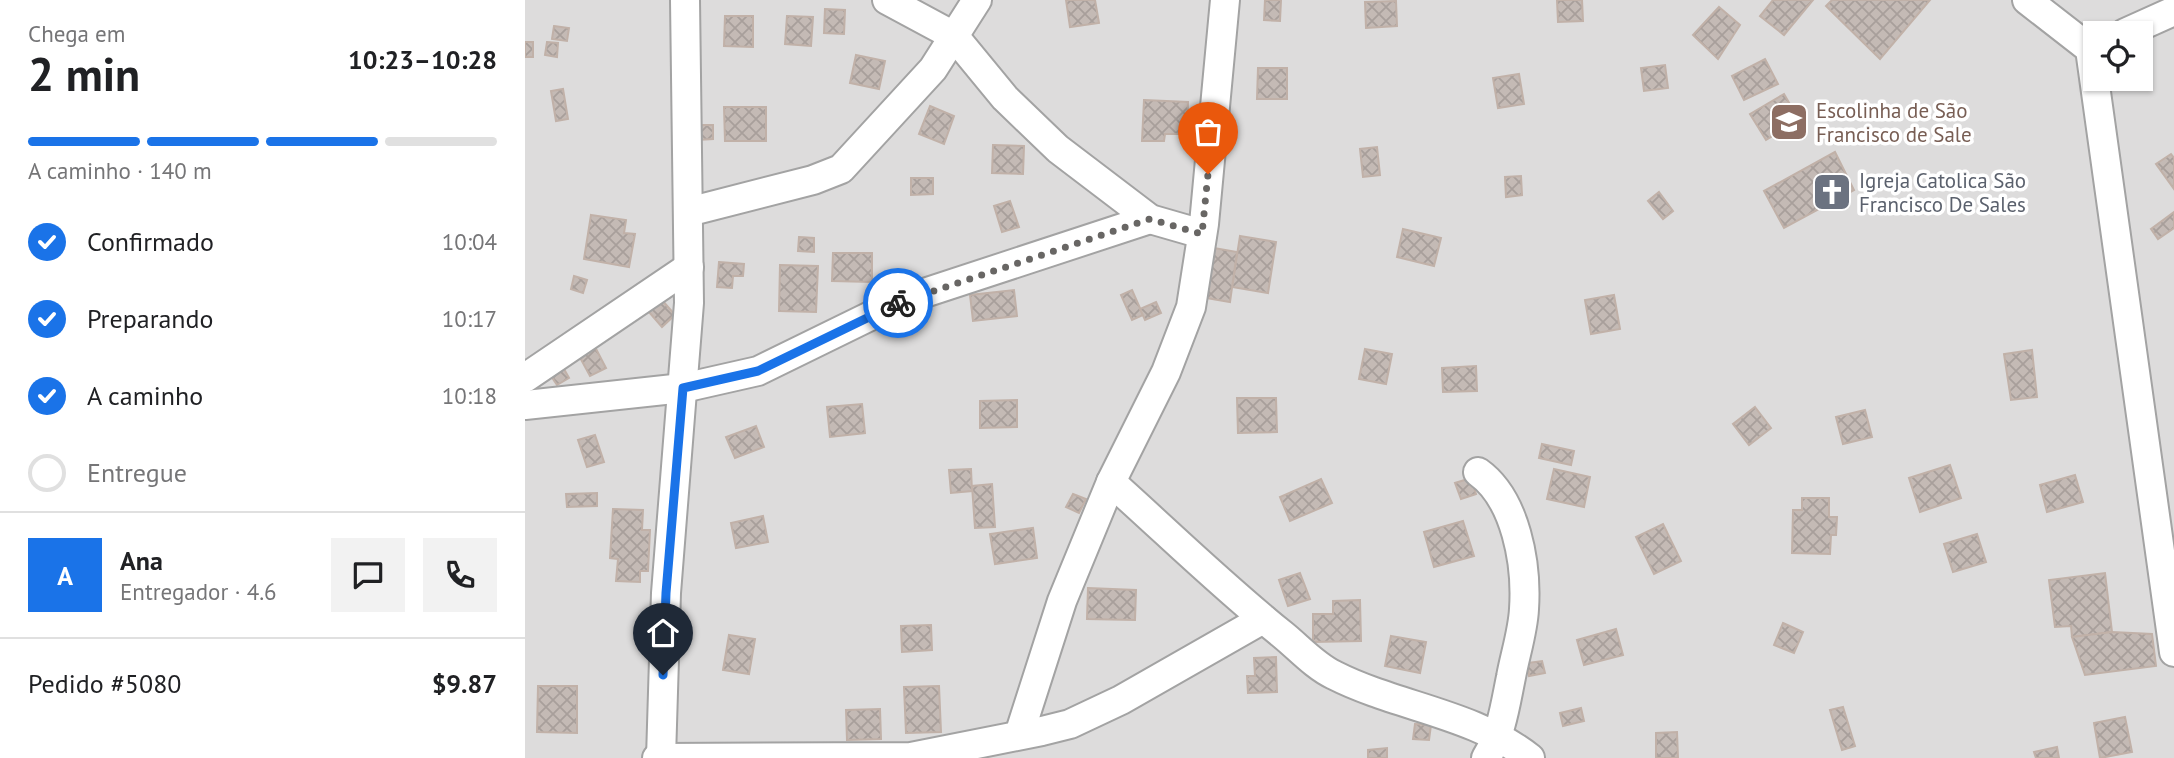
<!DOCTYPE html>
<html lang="pt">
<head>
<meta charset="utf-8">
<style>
	body { margin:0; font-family:"PT Sans",sans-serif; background:#f2f2f2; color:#202124; height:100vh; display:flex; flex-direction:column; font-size:26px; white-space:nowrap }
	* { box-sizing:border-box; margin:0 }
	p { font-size:23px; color:#757577 }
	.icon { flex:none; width:38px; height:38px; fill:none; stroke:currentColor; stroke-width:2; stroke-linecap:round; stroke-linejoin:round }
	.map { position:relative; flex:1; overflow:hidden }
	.drawer { display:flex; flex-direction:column; background:#fff; width:525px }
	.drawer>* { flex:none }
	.controls { position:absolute; left:1558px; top:21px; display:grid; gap:14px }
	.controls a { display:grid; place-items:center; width:70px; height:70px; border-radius:0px; background:#fff; box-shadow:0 2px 5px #0004; font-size:35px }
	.pin { position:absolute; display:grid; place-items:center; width:60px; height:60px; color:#fff; margin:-72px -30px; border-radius:50% 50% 50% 0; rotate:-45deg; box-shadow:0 0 7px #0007 }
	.pin .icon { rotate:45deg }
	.courier { position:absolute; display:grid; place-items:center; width:70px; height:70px; margin:-35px; border:5px solid #1a73e8; border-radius:50%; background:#fff; color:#222; box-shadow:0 2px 9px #0007 }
	.head em { font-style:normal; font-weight:800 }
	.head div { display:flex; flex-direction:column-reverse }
	.head { display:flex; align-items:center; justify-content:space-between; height:119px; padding:0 28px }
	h1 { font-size:46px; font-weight:800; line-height:52px }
	.bar { display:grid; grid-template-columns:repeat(4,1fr); gap:10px 7px; align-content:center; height:84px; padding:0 28px }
	.bar i { height:9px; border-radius:5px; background:#e0e0e0 }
	.bar .current { background:#1a73e8 }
	.bar p { grid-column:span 4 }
	.line { display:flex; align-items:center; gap:18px; padding:0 28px; border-top:2px solid #e0e0e0 }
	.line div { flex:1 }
	.round { display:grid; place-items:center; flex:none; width:74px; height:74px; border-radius:0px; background:#f2f2f2 }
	ol { padding:0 28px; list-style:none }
	li { display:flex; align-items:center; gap:21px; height:77px }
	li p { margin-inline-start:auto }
	li .icon { padding:7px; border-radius:50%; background:#1a73e8; color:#fff; stroke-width:4 }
	li:last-child { color:#757577 }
	li i { width:38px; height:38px; border:4px solid #e0e0e0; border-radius:50% }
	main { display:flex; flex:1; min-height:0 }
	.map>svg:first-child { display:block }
	.residential { fill:#dddcdc; fill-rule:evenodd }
	.building { fill:url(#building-cross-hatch); stroke:#c1b1a8; stroke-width:2 }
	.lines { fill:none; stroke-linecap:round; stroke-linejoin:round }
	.minor-casing { stroke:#a3a3a3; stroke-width:32 }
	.minor { stroke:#fff; stroke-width:28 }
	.done { stroke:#686664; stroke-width:7; stroke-dasharray:0 12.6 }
	.route { stroke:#1a73e8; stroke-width:9 }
	.labels { text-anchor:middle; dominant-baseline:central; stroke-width:7; stroke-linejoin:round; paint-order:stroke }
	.education-label { font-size:21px; fill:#785e54; stroke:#fff; text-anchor:start }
	.worship-label { font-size:21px; fill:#5b616d; stroke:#fff; text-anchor:start }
</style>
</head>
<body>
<main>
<section class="drawer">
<div class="head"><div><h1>2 min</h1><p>Chega em</p></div><em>10:23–10:28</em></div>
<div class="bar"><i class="current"></i><i class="current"></i><i class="current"></i><i></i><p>A caminho · 140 m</p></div>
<ol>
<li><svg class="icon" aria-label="check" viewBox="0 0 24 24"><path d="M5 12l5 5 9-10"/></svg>Confirmado<p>10:04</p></li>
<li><svg class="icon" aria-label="check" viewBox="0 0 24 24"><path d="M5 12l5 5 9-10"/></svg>Preparando<p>10:17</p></li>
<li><svg class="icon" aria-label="check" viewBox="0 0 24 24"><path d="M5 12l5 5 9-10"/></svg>A caminho<p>10:18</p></li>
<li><i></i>Entregue</li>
</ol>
<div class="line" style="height:126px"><b class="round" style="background:#1a73e8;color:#fff">A</b><div><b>Ana</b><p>Entregador · 4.6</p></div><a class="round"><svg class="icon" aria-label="chat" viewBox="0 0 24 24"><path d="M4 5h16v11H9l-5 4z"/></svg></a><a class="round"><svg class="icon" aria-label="phone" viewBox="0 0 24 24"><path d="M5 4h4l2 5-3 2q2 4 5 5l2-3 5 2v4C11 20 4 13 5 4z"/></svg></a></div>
<div class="line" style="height:91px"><div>Pedido #5080</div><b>$9.87</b></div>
</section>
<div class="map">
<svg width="1649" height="758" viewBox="0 0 1649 758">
	<defs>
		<pattern id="building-cross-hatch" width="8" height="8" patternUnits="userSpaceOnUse" patternTransform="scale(1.75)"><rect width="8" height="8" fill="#c4bab5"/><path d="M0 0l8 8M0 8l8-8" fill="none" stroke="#a89f9b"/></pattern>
	</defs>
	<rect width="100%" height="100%" fill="#f0ebe5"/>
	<path class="residential" d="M0,0H1649V758H0ZM1570,33H1615V79H1570Z"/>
	<g class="building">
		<path d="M541,0H570L574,23L545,27Z"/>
		<path d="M740,0H756L755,21L739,20Z"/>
		<path d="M1032,0H1057L1058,21L1033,22Z"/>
		<path d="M1248,0H1288L1259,35L1235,16Z"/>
		<path d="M1307,0H1405L1355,59L1301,6Z"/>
		<path d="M871,1L872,26L841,28L840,2Z"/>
		<path d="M1194,7L1215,25L1193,59L1168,35Z"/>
		<path d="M300,9L320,10L319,34L299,33Z"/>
		<path d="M200,16H228V47L199,46Z"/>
		<path d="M262,16L288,17L286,46L260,44Z"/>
		<path d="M29,26L44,28L42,41L27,39Z"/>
		<rect x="0" y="42" width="8" height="15"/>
		<path d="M22,42L33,43L32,57L20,55Z"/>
		<path d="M331,55L360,61L354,89L325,83Z"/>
		<path d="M1240,59L1253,84L1219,100L1207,76Z"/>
		<path d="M1140,65L1143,88L1119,91L1116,68Z"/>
		<path d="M733,68H762V99H732Z"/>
		<path d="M994,74L999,104L973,108L968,78Z"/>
		<path d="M38,89L43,119L31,121L26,91Z"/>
		<path d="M1259,94L1274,120L1241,140L1225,114Z"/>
		<path d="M619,100L663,102L662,134H640L639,141H617Z"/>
		<path d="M405,106L429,116L419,144L394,134Z"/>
		<path d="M199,107H241V141H200Z"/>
		<path d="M172,125H188V139L172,140Z"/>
		<path d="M468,145L499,146L498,174L467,173Z"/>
		<path d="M852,147L855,175L838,177L835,149Z"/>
		<path d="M1310,152L1329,190L1259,228L1239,191Z"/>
		<path d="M1646,154L1649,158V189L1631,164Z"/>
		<path d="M996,176L997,195L981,197L980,177Z"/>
		<path d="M386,178H408V194L386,195Z"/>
		<path d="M1134,192L1148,211L1138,219L1123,201Z"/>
		<path d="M485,201L494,227L477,232L469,206Z"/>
		<path d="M1649,212V228L1633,239L1626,229Z"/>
		<path d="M66,215L101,220L99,233L110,234L104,267L59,259Z"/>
		<path d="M878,229L916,238L909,266L872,257Z"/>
		<path d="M715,236L751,242L743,293L707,287Z"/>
		<path d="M274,237L289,238V252L273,251Z"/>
		<path d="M689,248L712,252L705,302L681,298Z"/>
		<path d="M308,253H347V282L307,281Z"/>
		<path d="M194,262L219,264L218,276H208L207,288L192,287Z"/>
		<path d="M255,265L293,266L291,312L254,311Z"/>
		<path d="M49,276L62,280L58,293L46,289Z"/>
		<path d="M489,290L492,316L448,321L445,295Z"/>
		<path d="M607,290L618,315L607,320L596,295Z"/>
		<path d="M1089,295L1095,329L1066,334L1060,300Z"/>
		<path d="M137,300L150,315L137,327L124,312Z"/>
		<path d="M631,302L636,313L620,320L615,309Z"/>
		<path d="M69,345L81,368L65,376L53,354Z"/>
		<path d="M840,349L867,354L861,384L834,379Z"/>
		<path d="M1507,350L1512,397L1486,400L1479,354Z"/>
		<path d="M951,366L952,391L918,392L917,368Z"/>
		<path d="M39,369L44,378L32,385L26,376Z"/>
		<path d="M712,398H751L752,432L713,433Z"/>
		<path d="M492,400V427L455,428V401Z"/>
		<path d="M337,404L340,433L305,437L302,407Z"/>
		<path d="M1230,407L1246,428L1224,445L1208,424Z"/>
		<path d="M1340,410L1347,437L1318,444L1311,417Z"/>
		<path d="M231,426L239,447L210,458L201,437Z"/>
		<path d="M70,435L79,462L62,467L53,440Z"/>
		<path d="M1017,444L1049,451L1046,465L1014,458Z"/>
		<path d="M1425,465L1436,498L1395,512L1384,478Z"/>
		<path d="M446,469L447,491L426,493L424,470Z"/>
		<path d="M1029,469L1065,477L1059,507L1022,499Z"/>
		<path d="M1550,475L1558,502L1522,512L1515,485Z"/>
		<path d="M946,478L951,494L936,499L930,483Z"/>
		<path d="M796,479L807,503L765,521L755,497Z"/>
		<path d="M467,484L470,527L450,528L447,486Z"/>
		<path d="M72,493V506L42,507L41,494Z"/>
		<path d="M548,494L561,499L554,513L541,507Z"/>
		<path d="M1277,498H1304V517H1312L1311,535H1306L1305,554L1267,553L1268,510H1277Z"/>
		<path d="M88,509L118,510L117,530H125L123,571H115V582L91,581L93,559L85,558Z"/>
		<path d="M238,516L243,542L211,548L206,523Z"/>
		<path d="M938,521L949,556L909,567L899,532Z"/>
		<path d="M1138,524L1156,561L1129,574L1111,537Z"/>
		<path d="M508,528L512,558L470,564L465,534Z"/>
		<path d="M1452,534L1461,562L1428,572L1419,544Z"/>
		<path d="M775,573L785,599L763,606L754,580Z"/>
		<path d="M1580,573L1587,632L1547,637L1546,626L1530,627L1524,580Z"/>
		<path d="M563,588L611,590L610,620L562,619Z"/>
		<path d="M835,600L836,641L788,642V614H808V601Z"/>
		<path d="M1258,623L1278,632L1269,653L1249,645Z"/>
		<path d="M406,625L407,650L377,652L376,626Z"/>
		<path d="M1091,629L1098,655L1059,665L1052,640Z"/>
		<path d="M1587,632L1627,634L1631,666L1560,675L1547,637Z"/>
		<path d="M204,635L230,639L224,674L198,670Z"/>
		<path d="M866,636L901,642L895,673L860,666Z"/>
		<path d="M751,657L752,692L723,693L722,676H730L729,658Z"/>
		<path d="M1017,661L1020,673L1004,676L1002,663Z"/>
		<path d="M13,686H52V733L12,732Z"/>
		<path d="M414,686L416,732L381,733L379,687Z"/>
		<path d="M1318,707L1330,746L1317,750L1305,710Z"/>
		<path d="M1056,708L1059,721L1038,726L1035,713Z"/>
		<path d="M355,709L356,739L322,740L321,710Z"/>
		<path d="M1600,717L1607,752L1575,758L1569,723Z"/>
		<path d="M890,724L906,725L904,740L888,739Z"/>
		<path d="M1152,732L1153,758H1131V733Z"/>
		<path d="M1532,747L1534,758H1511L1509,752Z"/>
		<path d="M862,748V758H843V750Z"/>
	</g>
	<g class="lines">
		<defs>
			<g id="minor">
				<path d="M362,0L429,36L480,98L533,149L625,219L677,234"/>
				<path d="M1502,0L1565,49L1649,652"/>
				<path d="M1600,33L1649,11"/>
				<path d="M163,212L288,180L316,169L408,69L452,0"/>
				<path d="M0,378L164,267"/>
				<path d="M0,405L158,388L233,371L378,300L625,219"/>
				<path d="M953,472C991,499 1002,564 999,609C998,631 990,655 986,677C980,706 977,732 961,758"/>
				<path d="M586,482C643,533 698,587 758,635C774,648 790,666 809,675C872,707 948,713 1005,758"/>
				<path d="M494,735L537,601L586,482L641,372L666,307L679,224L700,0"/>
				<path d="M132,758L386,757L517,731L545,724L596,700L738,619"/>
				<path d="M136,758L141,593L164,303L160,0"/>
			</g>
		</defs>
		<use href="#minor" class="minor-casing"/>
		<use href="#minor" class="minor"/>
	</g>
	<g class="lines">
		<path class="done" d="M373,303L625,219L677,234L683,174"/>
		<path class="route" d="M138,675L141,593L158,388L233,371L373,303"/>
	</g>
	<defs>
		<symbol id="school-square" viewBox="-11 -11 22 22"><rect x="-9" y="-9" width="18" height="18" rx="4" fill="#8d6e63" stroke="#fff"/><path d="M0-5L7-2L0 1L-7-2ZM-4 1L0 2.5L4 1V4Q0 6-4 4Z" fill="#fff"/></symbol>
		<symbol id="church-square" viewBox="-11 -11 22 22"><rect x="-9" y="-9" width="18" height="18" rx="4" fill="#6b7280" stroke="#fff"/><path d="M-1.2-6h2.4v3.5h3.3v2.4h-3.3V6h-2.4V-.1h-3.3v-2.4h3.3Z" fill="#fff"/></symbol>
	</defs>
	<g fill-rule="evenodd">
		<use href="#school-square" x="1242" y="100" width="44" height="44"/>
		<use href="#church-square" x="1285" y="170" width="44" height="44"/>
	</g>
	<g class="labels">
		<g class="education-label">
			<text x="1291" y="110">Escolinha de São<tspan x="1291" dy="24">Francisco de Sale</tspan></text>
		</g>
		<g class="worship-label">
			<text x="1334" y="180">Igreja Catolica São<tspan x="1334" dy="24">Francisco De Sales</tspan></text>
		</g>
	</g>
</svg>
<div class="controls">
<a><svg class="icon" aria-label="locate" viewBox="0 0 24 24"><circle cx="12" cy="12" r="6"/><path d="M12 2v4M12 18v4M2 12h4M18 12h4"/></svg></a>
</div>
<div class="pin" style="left:683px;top:174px;background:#ea580c"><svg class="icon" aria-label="bag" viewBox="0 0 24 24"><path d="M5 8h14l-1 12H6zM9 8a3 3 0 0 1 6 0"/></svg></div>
<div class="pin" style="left:138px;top:675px;background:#1f2937"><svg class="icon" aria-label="home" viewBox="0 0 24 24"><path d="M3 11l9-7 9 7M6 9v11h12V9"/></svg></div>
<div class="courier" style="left:373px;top:303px"><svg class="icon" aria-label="bike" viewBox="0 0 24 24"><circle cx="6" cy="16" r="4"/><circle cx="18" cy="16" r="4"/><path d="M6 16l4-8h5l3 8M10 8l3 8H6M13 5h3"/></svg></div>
</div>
</main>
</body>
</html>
